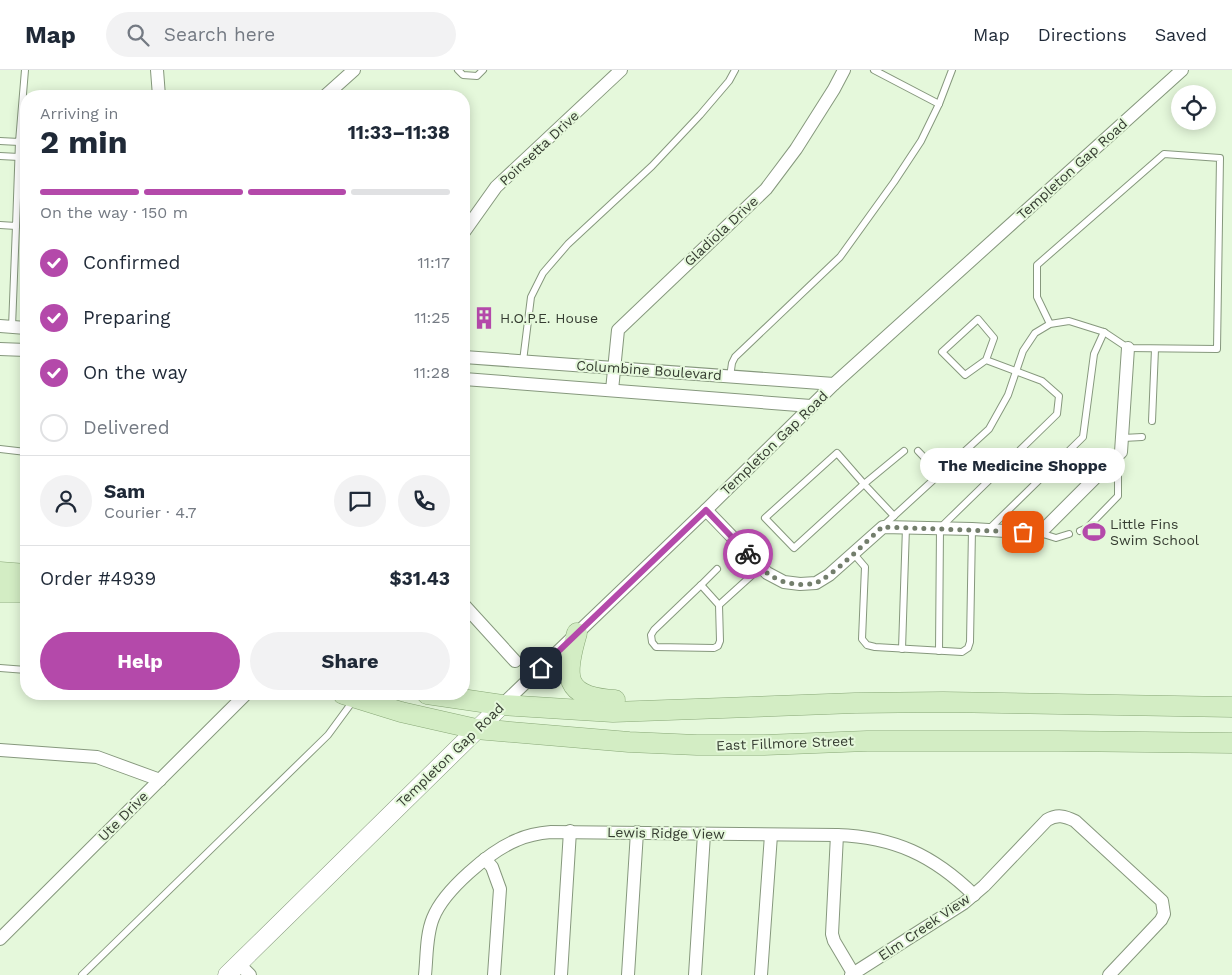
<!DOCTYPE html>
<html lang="en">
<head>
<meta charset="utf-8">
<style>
	body { margin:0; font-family:"Work Sans",sans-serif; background:#f2f2f3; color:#1f2937; height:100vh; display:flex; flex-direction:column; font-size:19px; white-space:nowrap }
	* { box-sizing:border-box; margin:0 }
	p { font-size:16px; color:#747a83 }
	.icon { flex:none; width:28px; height:28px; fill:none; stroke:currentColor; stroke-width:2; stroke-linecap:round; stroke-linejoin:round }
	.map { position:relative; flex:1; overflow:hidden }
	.side { position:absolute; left:20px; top:20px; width:450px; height:610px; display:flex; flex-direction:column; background:#fff; border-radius:20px; box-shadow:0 2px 12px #0003 }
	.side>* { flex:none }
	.buttons { position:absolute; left:1171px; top:15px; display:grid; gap:10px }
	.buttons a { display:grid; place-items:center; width:45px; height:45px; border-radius:50%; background:#fff; box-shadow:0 2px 12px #0003; font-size:25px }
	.pin { position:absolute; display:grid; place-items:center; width:42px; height:42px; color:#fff; margin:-21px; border-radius:10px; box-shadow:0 2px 8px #0006 }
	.courier { position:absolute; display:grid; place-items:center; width:50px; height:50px; margin:-25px; border:4px solid #b449aa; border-radius:50%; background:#fff; color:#222; box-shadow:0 1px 6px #0007 }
	.bubble { position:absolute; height:35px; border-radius:18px; background:#fff; box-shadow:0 2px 12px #0003; font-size:16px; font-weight:700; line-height:35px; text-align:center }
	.headline em { font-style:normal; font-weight:700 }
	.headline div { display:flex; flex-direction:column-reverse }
	.headline { display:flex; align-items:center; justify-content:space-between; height:85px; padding:0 20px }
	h1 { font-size:32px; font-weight:700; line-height:38px }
	.bar { display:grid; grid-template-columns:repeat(4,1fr); gap:8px 5px; align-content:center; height:60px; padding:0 20px }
	.bar i { height:6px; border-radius:4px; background:#e0e1e3 }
	.bar .selected { background:#b449aa }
	.bar p { grid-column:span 4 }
	.line { display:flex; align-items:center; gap:12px; padding:0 20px; border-top:1px solid #e0e1e3 }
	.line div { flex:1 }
	.round { display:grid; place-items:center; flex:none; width:52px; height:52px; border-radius:26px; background:#f2f2f3 }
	ol { padding:0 20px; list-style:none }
	li { display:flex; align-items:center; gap:15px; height:55px }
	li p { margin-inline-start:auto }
	li .icon { padding:5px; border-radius:50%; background:#b449aa; color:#fff; stroke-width:4 }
	li:last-child { color:#747a83 }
	li i { width:28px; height:28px; border:2px solid #e0e1e3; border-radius:50% }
	.primary-button { display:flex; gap:10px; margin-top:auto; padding:10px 20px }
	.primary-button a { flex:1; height:58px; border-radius:30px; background:#b449aa; color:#fff; font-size:20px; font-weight:700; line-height:58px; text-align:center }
	.primary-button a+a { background:#f2f2f3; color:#1f2937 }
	header { display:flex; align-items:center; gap:30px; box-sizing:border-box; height:70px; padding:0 25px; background:#fff; border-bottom:1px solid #e0e1e3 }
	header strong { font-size:24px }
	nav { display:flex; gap:28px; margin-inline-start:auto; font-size:18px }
	.search { width:350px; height:45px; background:#f2f2f3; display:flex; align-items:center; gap:12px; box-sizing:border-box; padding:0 18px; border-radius:28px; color:#747a83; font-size:19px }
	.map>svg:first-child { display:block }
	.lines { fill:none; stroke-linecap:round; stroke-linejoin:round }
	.lane-casing { stroke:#86987d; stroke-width:8 }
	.street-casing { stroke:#86987d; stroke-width:14 }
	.secondary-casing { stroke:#86987d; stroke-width:19 }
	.primary-casing { stroke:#88a777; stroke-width:21 }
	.lane { stroke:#fff; stroke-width:6 }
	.street { stroke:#fff; stroke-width:12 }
	.secondary { stroke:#fff; stroke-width:18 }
	.primary { stroke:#d3edc4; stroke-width:20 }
	.done { stroke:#737e6c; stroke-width:5; stroke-dasharray:0 9 }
	.route { stroke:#b449aa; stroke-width:6 }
	.labels { text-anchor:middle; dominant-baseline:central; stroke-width:4; stroke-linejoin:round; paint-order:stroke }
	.street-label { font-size:14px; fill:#353c31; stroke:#e5f8db }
	.poi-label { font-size:14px; fill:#353c31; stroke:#e5f8db; text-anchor:start }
</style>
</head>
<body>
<header>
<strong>Map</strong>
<div class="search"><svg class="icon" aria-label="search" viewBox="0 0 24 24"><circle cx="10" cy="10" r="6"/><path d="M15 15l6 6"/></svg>Search here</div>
<nav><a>Map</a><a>Directions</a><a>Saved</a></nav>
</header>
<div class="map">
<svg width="1232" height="905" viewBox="0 0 1232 905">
	<rect width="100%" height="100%" fill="#e5f8db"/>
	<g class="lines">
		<defs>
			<g id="lane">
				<path d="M458,0L463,5L477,6L483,0"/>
				<path d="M874,0L939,34"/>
				<path d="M0,71L19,72L25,0"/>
				<path d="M0,86L19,87"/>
				<path d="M0,155L16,156L19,72"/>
				<path d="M12,257L16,156"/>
				<path d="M523,291L531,227L543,203L568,174L652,96L700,45L729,11L735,0"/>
				<path d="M730,307L732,293L735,287L840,187L894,112L921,71L939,34L952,0"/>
				<path d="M1152,351L1155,279"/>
				<path d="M1123,368L1142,367"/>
				<path d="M0,379L26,382"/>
				<path d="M918,381L940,404"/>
				<path d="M894,446L864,414L794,478L765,448L837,383L864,414L904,381"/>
				<path d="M883,456L989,359L1008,325L1023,281L1035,263L1050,254L1037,227V195L1164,84L1220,88L1217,279L1128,278L1104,262L1069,251L1050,254"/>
				<path d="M989,459L1083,367L1094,284L1104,262"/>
				<path d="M1080,461L1087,458L1118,426V387"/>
				<path d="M1040,463L1056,468L1069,464"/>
				<path d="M853,483L865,497L862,569L867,575L875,577L962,582L968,578L970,572L972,459"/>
				<path d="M701,515L717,499"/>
				<path d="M719,535L720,571L718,576L714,578L656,577L652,572L651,565L654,560L701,515L719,535L761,497"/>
				<path d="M902,579L906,457"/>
				<path d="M939,581L940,458L1057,344L1059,326L1042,311L986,290L994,268L978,249L942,282L965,305L986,290"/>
				<path d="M0,598L26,600"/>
				<path d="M82,905L328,665L353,631"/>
			</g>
			<g id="street">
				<path d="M157,0L159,26"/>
				<path d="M325,26L354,0"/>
				<path d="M464,162L496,117L621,0"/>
				<path d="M0,256L26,258"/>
				<path d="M0,279L26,280"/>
				<path d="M464,287L834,314"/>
				<path d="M464,309L811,336"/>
				<path d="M612,320L618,260L766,119L796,79L834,19L844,0"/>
				<path d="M706,440L767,503L784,512L800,514L816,513L829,505L883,457L972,459L1040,463L1121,382L1128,278"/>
				<path d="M464,535L515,591"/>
				<path d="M502,635L706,440L834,314L1182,0"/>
				<path d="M0,680L97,687L160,710"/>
				<path d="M837,765L832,864L834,871L853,903"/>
				<path d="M485,789L492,797L500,819L494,905"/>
				<path d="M0,869L246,624"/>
				<path d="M239,894L250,905"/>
				<path d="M425,905C427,886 426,865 433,848C444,820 490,781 517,770C528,765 539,763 551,762L837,765C894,767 933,785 974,825"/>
				<path d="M561,905L570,761"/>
				<path d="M628,905L637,762"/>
				<path d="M695,905L704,764"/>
				<path d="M761,905L771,765"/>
				<path d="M851,905L964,833L984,816L1047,750C1057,744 1065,746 1075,751L1162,831L1164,844L1161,850L1109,905"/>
			</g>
			<path id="secondary" d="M227,905L502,635"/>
			<g id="primary">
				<path d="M0,502L26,504"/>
				<path d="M0,522H26"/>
				<path d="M577,563C564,607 563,627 615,630"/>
				<path d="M343,624L401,642L476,659L629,672L697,675H764L867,671H1058L1232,673"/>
				<path d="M427,624L502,635L613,642L855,633L943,632L1232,637"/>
			</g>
		</defs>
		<use href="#lane" class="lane-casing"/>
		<use href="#street" class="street-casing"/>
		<use href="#secondary" class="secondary-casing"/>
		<use href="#primary" class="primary-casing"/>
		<use href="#lane" class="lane"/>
		<use href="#street" class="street"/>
		<use href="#secondary" class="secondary"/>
		<use href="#primary" class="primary"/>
	</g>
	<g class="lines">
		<path class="done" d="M748,484C754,490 760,498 767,503C780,513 799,517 815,513C830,509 869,469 882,457L1023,462"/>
		<path class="route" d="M541,598L706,440L748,484"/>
	</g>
	<defs>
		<symbol id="building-bare" viewBox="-9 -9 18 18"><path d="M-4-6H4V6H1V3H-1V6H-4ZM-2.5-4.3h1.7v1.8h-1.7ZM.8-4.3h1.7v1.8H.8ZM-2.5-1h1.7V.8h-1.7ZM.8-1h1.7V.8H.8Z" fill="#b449aa" stroke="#e5f8db" stroke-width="2.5" paint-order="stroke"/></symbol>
		<symbol id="stadium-bare" viewBox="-9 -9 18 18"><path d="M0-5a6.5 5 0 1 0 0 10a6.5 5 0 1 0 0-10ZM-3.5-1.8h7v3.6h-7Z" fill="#b449aa" stroke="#e5f8db" stroke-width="2.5" paint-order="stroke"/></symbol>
	</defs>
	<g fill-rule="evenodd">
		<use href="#building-bare" x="468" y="232" width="32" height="32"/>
		<use href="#stadium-bare" x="1078" y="446" width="32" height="32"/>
	</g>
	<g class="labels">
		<g class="street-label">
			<text transform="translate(539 78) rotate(-43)">Poinsetta Drive</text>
			<text transform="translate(1072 99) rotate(-42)">Templeton Gap Road</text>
			<text transform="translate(721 161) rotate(-43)">Gladiola Drive</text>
			<text transform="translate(649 300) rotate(4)">Columbine Boulevard</text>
			<text transform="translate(774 373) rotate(-44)">Templeton Gap Road</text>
			<text transform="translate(785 673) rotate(-2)">East Fillmore Street</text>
			<text transform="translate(450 685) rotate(-44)">Templeton Gap Road</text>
			<text transform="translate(123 746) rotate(-45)">Ute Drive</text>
			<text transform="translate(666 763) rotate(1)">Lewis Ridge View</text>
			<text transform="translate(924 857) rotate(-34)">Elm Creek View</text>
		</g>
		<g class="poi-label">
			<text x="500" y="248">H.O.P.E. House</text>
			<text x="1110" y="454">Little Fins<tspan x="1110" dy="16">Swim School</tspan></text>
		</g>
	</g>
</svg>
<div class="buttons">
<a><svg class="icon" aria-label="locate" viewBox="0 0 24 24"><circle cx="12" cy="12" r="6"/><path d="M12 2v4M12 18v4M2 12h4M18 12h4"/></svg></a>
</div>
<div class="pin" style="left:1023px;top:462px;background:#ea580c"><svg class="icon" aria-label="bag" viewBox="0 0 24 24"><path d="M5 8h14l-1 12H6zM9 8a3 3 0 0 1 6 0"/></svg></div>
<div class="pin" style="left:541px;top:598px;background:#1f2937"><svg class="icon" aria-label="home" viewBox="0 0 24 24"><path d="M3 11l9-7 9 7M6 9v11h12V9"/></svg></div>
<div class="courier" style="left:748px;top:484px"><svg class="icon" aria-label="bike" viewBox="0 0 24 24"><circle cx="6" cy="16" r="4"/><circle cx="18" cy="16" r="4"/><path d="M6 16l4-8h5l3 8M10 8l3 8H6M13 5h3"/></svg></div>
<div class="bubble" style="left:920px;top:378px;width:205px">The Medicine Shoppe</div>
<section class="side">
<div class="headline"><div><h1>2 min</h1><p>Arriving in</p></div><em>11:33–11:38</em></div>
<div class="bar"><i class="selected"></i><i class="selected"></i><i class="selected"></i><i></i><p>On the way · 150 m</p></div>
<ol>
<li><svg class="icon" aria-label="check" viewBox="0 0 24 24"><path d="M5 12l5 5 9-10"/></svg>Confirmed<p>11:17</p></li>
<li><svg class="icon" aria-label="check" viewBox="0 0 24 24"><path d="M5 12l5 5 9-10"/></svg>Preparing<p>11:25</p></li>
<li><svg class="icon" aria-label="check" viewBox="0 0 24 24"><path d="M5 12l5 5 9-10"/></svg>On the way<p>11:28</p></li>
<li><i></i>Delivered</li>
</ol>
<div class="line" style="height:90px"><a class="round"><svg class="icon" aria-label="person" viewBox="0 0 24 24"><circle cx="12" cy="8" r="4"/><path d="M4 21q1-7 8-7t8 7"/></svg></a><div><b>Sam</b><p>Courier · 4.7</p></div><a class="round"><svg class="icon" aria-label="chat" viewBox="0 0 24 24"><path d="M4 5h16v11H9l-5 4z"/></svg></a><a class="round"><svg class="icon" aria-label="phone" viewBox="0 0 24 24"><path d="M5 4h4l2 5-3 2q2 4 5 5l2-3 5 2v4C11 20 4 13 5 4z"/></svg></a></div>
<div class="line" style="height:65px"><div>Order #4939</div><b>$31.43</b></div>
<div class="primary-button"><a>Help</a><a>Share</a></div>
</section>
</div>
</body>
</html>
